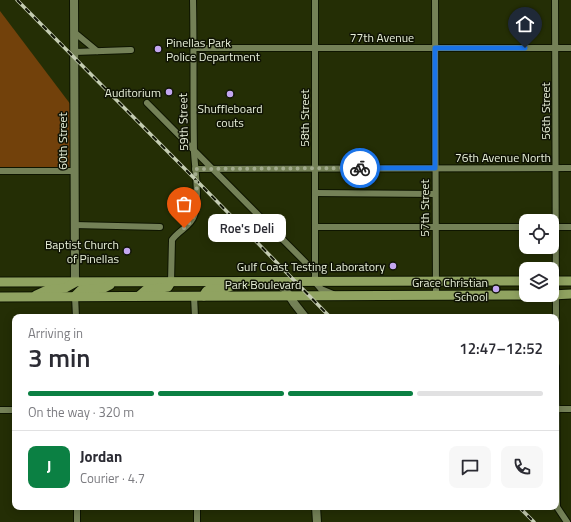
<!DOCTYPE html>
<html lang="en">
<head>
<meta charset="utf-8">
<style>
	body { margin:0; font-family:"Titillium Web",sans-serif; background:#f7f7f7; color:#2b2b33; height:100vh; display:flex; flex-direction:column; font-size:15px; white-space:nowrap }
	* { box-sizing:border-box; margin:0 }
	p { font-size:13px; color:#7c7c81 }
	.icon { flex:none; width:22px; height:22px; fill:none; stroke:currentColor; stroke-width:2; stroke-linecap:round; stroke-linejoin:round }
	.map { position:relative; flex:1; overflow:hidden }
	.drawer { position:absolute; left:12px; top:314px; width:547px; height:196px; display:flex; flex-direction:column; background:#fff; border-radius:8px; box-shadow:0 2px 10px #0003 }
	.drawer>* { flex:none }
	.fabs { position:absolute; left:519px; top:214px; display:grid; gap:8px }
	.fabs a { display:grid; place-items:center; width:40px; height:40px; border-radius:8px; background:#fff; box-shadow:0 2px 10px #0003; font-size:20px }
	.pin { position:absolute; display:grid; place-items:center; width:34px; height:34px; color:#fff; margin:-41px -17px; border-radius:50% 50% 50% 0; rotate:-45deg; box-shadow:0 0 4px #0007 }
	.pin .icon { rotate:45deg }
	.courier { position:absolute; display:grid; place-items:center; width:40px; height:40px; margin:-20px; border:3px solid #1a73e8; border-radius:50%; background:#fff; color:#222; box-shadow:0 1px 5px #0007 }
	.bubble { position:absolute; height:28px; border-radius:8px; background:#fff; box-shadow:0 2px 10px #0003; font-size:13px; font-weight:600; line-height:28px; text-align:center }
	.headline em { font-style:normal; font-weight:600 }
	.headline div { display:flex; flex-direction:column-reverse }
	.headline { display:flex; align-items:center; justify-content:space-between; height:68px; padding:0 16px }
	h1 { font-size:26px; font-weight:600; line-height:30px }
	.bar { display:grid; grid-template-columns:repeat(4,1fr); gap:6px 4px; align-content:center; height:48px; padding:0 16px }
	.bar i { height:5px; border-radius:3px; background:#e1e1e2 }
	.bar .selected { background:#0b8043 }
	.bar p { grid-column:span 4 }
	.line { display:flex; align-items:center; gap:10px; padding:0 16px; border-top:1px solid #e1e1e2 }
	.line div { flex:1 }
	.round { display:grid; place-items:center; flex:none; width:42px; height:42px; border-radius:8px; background:#f7f7f7 }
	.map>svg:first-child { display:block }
	.green { fill:#72410b }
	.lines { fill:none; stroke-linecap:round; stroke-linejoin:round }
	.street-casing { stroke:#0e1500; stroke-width:8 }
	.secondary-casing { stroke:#0e1500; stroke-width:10 }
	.primary-casing { stroke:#0e1500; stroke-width:11 }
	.street { stroke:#748157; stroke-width:6 }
	.secondary { stroke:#748157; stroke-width:8 }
	.primary { stroke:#90a361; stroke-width:9 }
	.rail-casing { stroke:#c4ccb2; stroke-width:3.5 }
	.rail { stroke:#101405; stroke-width:2; stroke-dasharray:6; stroke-linecap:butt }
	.done { stroke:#a3ac8f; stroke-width:4; stroke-dasharray:0 7.2 }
	.route { stroke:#1a73e8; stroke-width:5 }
	.poi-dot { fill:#c4a7f1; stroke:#101405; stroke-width:1.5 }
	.labels { text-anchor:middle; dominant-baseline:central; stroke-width:3; stroke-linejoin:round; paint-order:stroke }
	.street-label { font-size:12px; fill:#e8f0d9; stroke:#101405 }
	.poi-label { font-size:12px; fill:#e8f0d9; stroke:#101405; text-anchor:end }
</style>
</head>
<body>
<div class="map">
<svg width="571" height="522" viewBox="0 0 571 522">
	<rect width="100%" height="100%" fill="#242e05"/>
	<path class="green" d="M0,11L71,105V168H0Z"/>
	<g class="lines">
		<defs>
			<g id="street">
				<path d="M315,0V282L321,289L333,294"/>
				<path d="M435,0L436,295"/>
				<path d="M555,0L556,317"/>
				<path d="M74,32L97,51"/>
				<path d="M194,48H571"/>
				<path d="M74,52L131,50"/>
				<path d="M147,103L315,272"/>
				<path d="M195,169L571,168"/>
				<path d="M0,171H74"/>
				<path d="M315,193L435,194"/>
				<path d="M74,225L160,227"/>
				<path d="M315,227H526"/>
				<path d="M553,227H571"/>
				<path d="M171,282L172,240C178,231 191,226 194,216C200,200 195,169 194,152C193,101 194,51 193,0"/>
				<path d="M75,296L76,317"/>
				<path d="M194,296L195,317"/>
				<path d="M556,367L557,507L567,522"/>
				<path d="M556,409H571"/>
				<path d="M0,410H15"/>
				<path d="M77,507V522"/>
				<path d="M197,507V522"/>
			</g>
			<g id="secondary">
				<path d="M74,0L75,282"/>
				<path d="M275,282L285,289L294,303L305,317"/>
				<path d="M316,507L317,522"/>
			</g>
			<g id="primary">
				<path d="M552,281H571"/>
				<path d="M0,282L526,281"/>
				<path d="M36,295L47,290L65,288L74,283"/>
				<path d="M552,295L571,294"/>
				<path d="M75,296L81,290L104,288L110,285"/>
				<path d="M139,296L146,290L168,287L171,282"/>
				<path d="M204,296C206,286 215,290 223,288C227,288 232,286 235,284"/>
				<path d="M0,297L526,295"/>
			</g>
		</defs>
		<use href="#street" class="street-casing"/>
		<use href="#secondary" class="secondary-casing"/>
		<use href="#primary" class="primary-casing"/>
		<use href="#street" class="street"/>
		<use href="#secondary" class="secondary"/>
		<use href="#primary" class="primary"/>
		<defs>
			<g id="rail">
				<path d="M17,0L195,179L330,317"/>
				<path d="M519,507L534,522"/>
			</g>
		</defs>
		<use href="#rail" class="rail-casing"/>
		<use href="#rail" class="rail"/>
	</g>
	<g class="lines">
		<path class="done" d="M184,228C187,225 190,223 192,219C200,208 196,182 195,169L360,168"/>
		<path class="route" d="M360,168H435V48H525"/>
	</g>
	<g class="poi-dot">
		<circle cx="158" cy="49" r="4"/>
		<circle cx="169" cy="92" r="4"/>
		<circle cx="230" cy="94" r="4"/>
		<circle cx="127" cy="251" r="4"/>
		<circle cx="393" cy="266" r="4"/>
		<circle cx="496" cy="289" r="4"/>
	</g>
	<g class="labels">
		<g class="street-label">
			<text x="382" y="37">77th Avenue</text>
			<text transform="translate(545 111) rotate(-90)">56th Street</text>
			<text transform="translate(304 118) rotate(-90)">58th Street</text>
			<text transform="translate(183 122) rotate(-91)">59th Street</text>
			<text transform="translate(62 141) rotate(-90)">60th Street</text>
			<text x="503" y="157">76th Avenue North</text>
			<text transform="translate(424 208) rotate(-90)">57th Street</text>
			<text x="263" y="284">Park Boulevard</text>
		</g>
		<g class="poi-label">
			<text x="166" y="42" text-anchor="start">Pinellas Park<tspan x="166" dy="14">Police Department</tspan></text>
			<text x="161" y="92">Auditorium</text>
			<text x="230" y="108" text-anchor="middle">Shuffleboard<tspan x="230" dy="14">couts</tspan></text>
			<text x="119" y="244">Baptist Church<tspan x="119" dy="14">of Pinellas</tspan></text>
			<text x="385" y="266">Gulf Coast Testing Laboratory</text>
			<text x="488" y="282">Grace Christian<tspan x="488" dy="14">School</tspan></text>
		</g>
	</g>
</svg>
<div class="fabs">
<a><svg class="icon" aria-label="locate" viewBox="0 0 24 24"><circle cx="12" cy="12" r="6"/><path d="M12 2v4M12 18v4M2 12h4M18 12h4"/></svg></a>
<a><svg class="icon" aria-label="layers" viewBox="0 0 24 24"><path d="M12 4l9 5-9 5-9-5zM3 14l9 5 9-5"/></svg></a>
</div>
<div class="pin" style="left:184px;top:228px;background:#ea580c"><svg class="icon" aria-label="bag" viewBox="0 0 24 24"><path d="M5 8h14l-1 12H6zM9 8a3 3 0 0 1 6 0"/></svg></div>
<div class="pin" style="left:525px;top:48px;background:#1f2937"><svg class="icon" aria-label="home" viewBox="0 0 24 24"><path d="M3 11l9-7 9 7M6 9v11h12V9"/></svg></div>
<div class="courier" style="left:360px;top:168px"><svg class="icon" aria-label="bike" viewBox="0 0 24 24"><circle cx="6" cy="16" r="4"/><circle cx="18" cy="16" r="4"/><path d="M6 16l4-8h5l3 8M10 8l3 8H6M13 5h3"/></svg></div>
<div class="bubble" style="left:208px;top:214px;width:78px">Roe's Deli</div>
<section class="drawer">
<div class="headline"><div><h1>3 min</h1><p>Arriving in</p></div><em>12:47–12:52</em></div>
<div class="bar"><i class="selected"></i><i class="selected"></i><i class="selected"></i><i></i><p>On the way · 320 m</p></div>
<div class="line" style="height:72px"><b class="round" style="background:#0b8043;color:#fff">J</b><div><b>Jordan</b><p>Courier · 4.7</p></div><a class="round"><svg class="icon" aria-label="chat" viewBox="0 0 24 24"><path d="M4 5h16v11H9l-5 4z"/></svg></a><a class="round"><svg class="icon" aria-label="phone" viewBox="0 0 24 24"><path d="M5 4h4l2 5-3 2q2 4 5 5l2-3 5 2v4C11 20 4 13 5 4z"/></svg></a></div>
</section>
</div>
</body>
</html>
